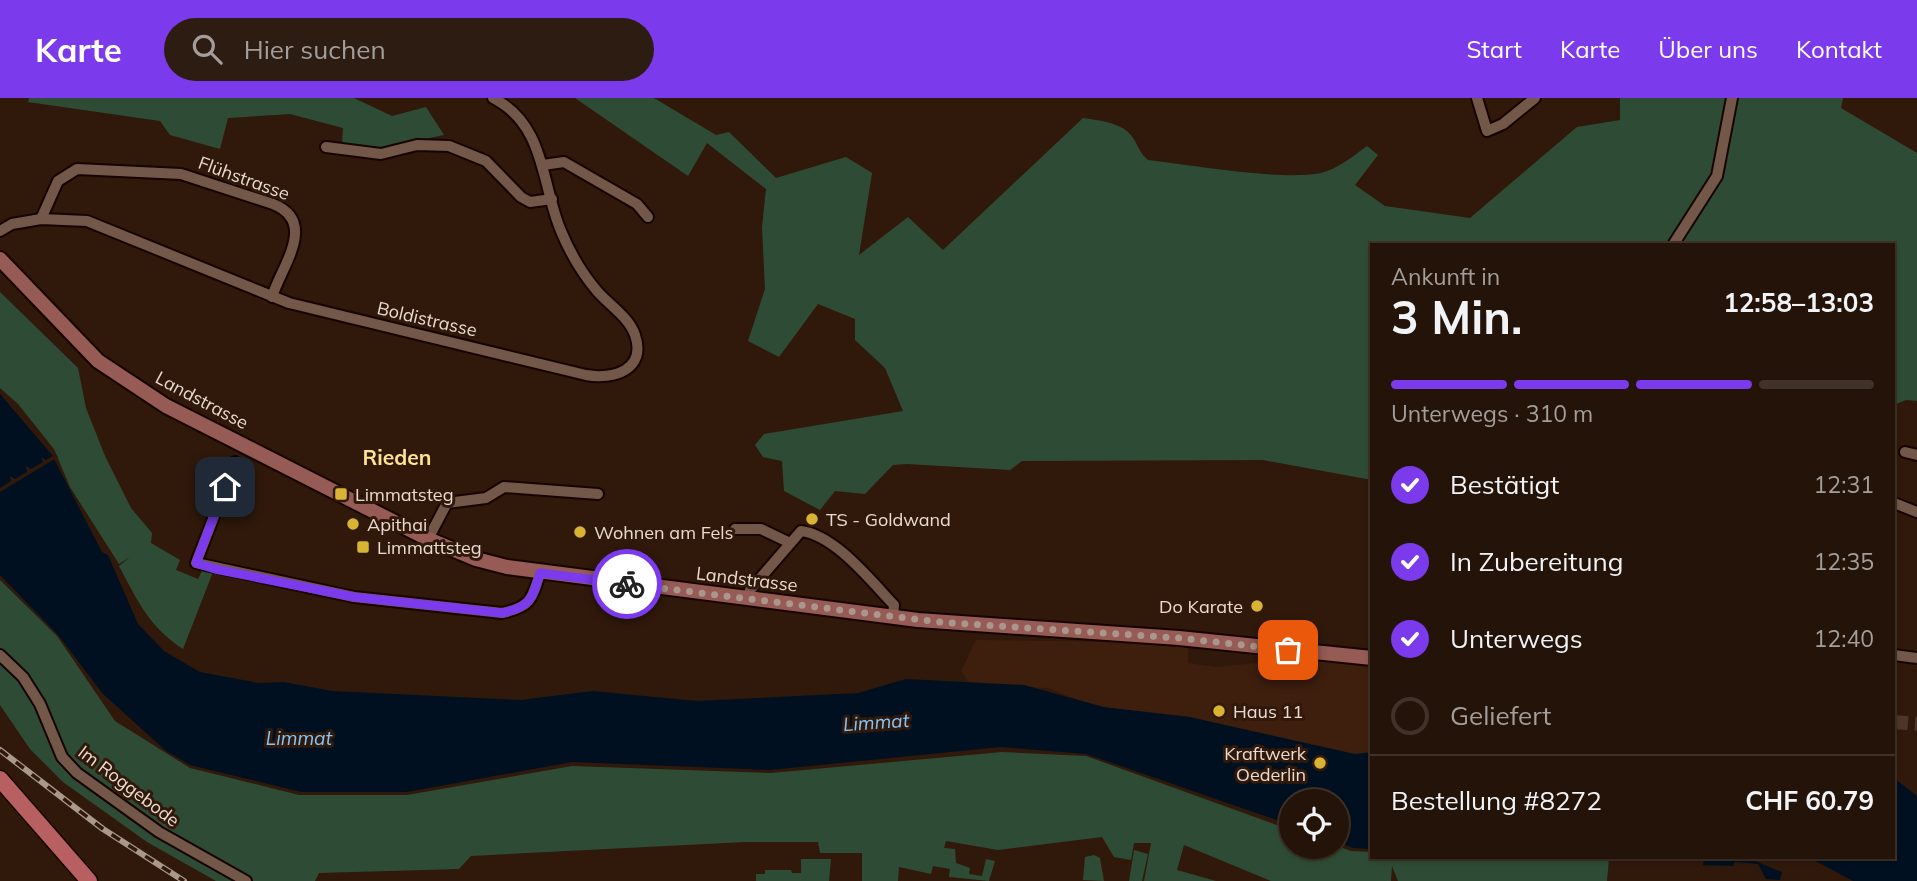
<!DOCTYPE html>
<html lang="de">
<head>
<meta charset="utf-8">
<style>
	body { margin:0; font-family:Mulish,sans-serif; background:#2c1c12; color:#f1f3f6; height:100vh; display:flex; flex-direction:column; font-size:26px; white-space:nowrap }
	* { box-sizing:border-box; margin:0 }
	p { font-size:23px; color:#a39e9c }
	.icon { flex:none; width:38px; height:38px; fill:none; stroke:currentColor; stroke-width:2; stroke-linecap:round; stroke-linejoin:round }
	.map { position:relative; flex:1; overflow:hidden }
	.details { position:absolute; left:1370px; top:145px; width:525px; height:616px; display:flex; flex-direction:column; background:#241308; border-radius:0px; box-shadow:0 2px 5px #0004,0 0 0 2px #413229 }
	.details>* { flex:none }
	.buttons { position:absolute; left:1279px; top:691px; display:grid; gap:14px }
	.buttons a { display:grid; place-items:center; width:70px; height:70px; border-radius:50%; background:#241308; box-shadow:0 2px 5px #0004,0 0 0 2px #413229; font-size:35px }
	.pin { position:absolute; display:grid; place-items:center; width:60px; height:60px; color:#fff; margin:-30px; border-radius:14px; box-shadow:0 4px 10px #0006 }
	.courier { position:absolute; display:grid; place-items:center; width:70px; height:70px; margin:-35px; border:5px solid #7c3aed; border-radius:50%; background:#fff; color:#222; box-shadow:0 2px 9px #0007 }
	.summary em { font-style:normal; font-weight:700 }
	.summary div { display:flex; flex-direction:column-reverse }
	.summary { display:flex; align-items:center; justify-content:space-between; height:119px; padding:0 21px }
	h1 { font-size:46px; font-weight:700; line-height:52px }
	.bar { display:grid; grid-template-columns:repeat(4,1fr); gap:10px 7px; align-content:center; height:84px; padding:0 21px }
	.bar i { height:9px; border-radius:5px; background:#413229 }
	.bar .selected { background:#7c3aed }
	.bar p { grid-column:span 4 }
	.line { display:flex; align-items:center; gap:18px; padding:0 21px; border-top:2px solid #413229 }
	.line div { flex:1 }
	ol { padding:0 21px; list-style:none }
	li { display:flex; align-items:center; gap:21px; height:77px }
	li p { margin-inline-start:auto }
	li .icon { padding:7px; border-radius:50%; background:#7c3aed; color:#fff; stroke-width:4 }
	li:last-child { color:#a39e9c }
	li i { width:38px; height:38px; border:4px solid #413229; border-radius:50% }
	header { display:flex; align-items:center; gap:42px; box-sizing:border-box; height:98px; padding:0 35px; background:#7c3aed; color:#fff }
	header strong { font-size:33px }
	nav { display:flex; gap:38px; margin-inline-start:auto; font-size:24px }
	.search { width:490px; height:63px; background:#2c1c12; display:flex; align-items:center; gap:18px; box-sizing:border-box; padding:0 24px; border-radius:38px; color:#a39e9c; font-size:26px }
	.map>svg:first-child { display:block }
	.built { fill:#3e1f0e }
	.green { fill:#2e4c35 }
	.water { fill:#001020 }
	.pier { fill:#30190b }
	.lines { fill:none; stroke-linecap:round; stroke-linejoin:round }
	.secondary-tunnel { stroke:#4c3629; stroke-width:14; stroke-dasharray:14 7; stroke-linecap:butt }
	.minor-casing { stroke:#170400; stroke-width:14 }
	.secondary-casing { stroke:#170400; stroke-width:18 }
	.primary-casing { stroke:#170400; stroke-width:19 }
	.minor { stroke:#735748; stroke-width:10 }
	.secondary { stroke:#955b54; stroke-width:14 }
	.primary { stroke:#b75f61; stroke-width:16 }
	.rail-casing { stroke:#ab988d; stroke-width:6 }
	.rail { stroke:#30190b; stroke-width:3.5; stroke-dasharray:10; stroke-linecap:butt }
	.done { stroke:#aa968c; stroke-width:7; stroke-dasharray:0 12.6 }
	.route { stroke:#7c3aed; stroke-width:9 }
	.poi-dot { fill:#d9b334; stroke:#30190b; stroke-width:2.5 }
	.labels { text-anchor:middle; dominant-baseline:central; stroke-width:6; stroke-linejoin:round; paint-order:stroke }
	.street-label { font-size:18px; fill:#ebdad1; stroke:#30190b }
	.poi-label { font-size:18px; fill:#ebdad1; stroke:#30190b; text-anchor:start }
	.water-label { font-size:19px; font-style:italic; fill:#83c6fd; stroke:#30190b }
	.quarter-label { font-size:21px; font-weight:bold; fill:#fce295; stroke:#30190b }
</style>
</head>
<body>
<header>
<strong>Karte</strong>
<div class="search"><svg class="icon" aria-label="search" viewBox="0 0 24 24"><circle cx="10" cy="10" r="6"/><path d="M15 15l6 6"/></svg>Hier suchen</div>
<nav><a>Start</a><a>Karte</a><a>Über uns</a><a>Kontakt</a></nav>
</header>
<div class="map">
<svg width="1917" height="783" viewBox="0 0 1917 783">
	<rect width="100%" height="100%" fill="#30190b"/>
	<path class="built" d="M976,542L1188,545V565L1217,569L1296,561L1372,565V684L1103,612L1048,590L971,587L961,573Z"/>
	<g class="green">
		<path d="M29,0H354L392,18L426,9L444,37L381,50L342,46L343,30L290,16L228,20L220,51L170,37L160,23L28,4Z"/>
		<path d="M575,0H654L716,37L729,34L776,80L846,59L872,75L859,157L908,119L943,152L1083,20C1097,22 1117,24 1128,34C1137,42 1138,54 1148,62C1193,67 1280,83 1321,75C1338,71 1353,58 1367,48L1378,57L1355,87L1385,108L1470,120L1577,29L1620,22V0H1843L1841,10L1917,55V303L1906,302L1894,307V147H1372V382L1263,362L1022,363L1010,372L907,366L893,367L865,396L835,393L820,412L784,393L782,363L763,359L755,347L764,336L903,313L885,270L855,242V221L818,206L779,259L748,243L765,191L762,129L766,91L707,45L688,78Z"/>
		<path d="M0,194L78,270L86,310L105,358L131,410L152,435L151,445L180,462L176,472L198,481L203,471L213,474L183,551C148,528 138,503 119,468L130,459L119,466L70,389L54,351L18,306L0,290Z"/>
		<path d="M0,482L57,538L115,623L190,670L299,697H407L572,668L771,675L1002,654L1086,658L1291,732L1292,749L1337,748L1351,753L1372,754V760H1609L1607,783H1398L1392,768L1391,783H1271L1184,747L1177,772L1216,783H1144L1151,745H1134L1131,762L1114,759L1102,739L998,752L946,743L944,750L955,751L956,765L970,770L969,776L982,778L986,761L995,763L989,783L949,779L950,771L933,768L931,776L899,769L898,783H862V755H820L818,744H745L471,758L459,771L319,775L315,783H216L147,744L63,684L30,651L0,607Z"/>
		<path d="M1134,752L1148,756L1142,783H1129Z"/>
		<path d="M1094,757L1100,760L1104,783L1083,782L1085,759Z"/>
		<path d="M801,761H831L829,783H756V776H765V772H791L792,775H801Z"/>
	</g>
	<g class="water">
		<path d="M0,296L52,357L102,454L108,457L138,526L164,553L200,574L258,585L284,584L332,593L520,602L592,593L697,603L858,595L906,581L1024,587L1104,609L1190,619L1355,656L1372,654V751L1353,750L1337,744V704H1292L1291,727L1086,656L1001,649L770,672L572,664L407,694H301L190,667L166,653L102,595L59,538L0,477Z"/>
		<path d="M1894,680L1917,698V783H1853L1810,760H1894Z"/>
		<path d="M1704,760H1748L1782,774L1780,782L1766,781L1758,766L1735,764L1733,768L1703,767Z"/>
	</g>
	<path class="pier" d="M56,356L58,359L0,394V390L11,383L10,378L15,381L27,374L26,368L31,371L43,364L41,359L46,362Z"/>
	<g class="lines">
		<path class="secondary-tunnel" d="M1894,624L1917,626"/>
		<defs>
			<g id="minor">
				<path d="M1477,0L1487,33L1503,26L1535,0"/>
				<path d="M326,49L381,56L417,47L449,48L486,63L521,99L530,104L552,101"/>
				<path d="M543,67L564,64L637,106L648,119"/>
				<path d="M41,121L58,83L77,71L181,76L273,106C318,124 282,167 272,199"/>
				<path d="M0,133L12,126L41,121L87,123L289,205L586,277C613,282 647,272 635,237C629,219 608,206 597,193C581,174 570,155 561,133C541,86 546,27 493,0"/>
				<path d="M1673,147L1717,78L1732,0"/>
				<path d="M1905,354L1917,357"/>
				<path d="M235,364L196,465L354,499L502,515C530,509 532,502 540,475"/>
				<path d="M1894,405L1917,414"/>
				<path d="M735,431H761L788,444"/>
				<path d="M428,441L447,405L486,400L504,389L598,396"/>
				<path d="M747,501L750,492L801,433C835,437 871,483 894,507L893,518"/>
				<path d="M0,557L23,579L40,606L62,659L77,675L159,734L246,783"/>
				<path d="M1894,557L1917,560"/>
			</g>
			<path id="secondary" d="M0,161L98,263L166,308L428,441L476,461L507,469L918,522L1179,540L1372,560"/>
			<path id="primary" d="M0,681L89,783"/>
		</defs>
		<use href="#minor" class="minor-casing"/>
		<use href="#secondary" class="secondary-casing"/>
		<use href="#primary" class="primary-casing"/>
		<use href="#minor" class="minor"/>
		<use href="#secondary" class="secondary"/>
		<use href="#primary" class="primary"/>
		<defs>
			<path id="rail" d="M0,652L103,731L184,783"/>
		</defs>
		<use href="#rail" class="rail-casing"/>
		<use href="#rail" class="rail"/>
	</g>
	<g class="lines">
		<path class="done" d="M627,486L939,524L1179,540L1288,552"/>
		<path class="route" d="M225,389L196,465L215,471L354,499L502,515C530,509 532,502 540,475L627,486"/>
	</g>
	<g class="poi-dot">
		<rect x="334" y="389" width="14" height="14" rx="3.5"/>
		<circle cx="812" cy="421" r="7"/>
		<circle cx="353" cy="426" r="7"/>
		<circle cx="580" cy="434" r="7"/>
		<rect x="356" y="442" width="14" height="14" rx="3.5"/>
		<circle cx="1257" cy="508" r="7"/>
		<circle cx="1219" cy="613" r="7"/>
		<circle cx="1320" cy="665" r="7"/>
	</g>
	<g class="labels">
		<g class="street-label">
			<text transform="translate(244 80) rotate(20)">Flühstrasse</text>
			<text transform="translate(427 221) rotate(13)">Boldistrasse</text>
			<text transform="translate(202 302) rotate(28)">Landstrasse</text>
			<text transform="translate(747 481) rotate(7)">Landstrasse</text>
			<text transform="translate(129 688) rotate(37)">Im Roggebode</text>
		</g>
		<g class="poi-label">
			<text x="355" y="396">Limmatsteg</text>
			<text x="826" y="421">TS - Goldwand</text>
			<text x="367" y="426">Apithai</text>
			<text x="594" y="434">Wohnen am Fels</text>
			<text x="377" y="449">Limmattsteg</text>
			<text x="1243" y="508" text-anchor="end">Do Karate</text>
			<text x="1233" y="613">Haus 11</text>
			<text x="1306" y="655" text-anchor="end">Kraftwerk<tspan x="1306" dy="21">Oederlin</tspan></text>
		</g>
		<g class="water-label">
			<text transform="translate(876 624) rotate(-4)">Limmat</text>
			<text x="299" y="640">Limmat</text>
		</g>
		<g class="quarter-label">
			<text x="397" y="359">Rieden</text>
		</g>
	</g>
</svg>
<div class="buttons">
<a><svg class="icon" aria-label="locate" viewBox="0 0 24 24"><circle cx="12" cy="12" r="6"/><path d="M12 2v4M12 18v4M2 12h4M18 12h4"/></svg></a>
</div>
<div class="pin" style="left:1288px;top:552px;background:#ea580c"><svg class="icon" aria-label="bag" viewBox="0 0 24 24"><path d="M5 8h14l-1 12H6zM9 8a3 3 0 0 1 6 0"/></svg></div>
<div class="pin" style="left:225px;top:389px;background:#1f2937"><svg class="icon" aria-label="home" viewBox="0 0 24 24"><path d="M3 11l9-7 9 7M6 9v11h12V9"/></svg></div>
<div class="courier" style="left:627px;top:486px"><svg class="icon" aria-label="bike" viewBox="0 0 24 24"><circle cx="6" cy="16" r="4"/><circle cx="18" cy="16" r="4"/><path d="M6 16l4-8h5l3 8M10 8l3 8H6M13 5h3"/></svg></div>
<section class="details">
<div class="summary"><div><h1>3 Min.</h1><p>Ankunft in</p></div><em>12:58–13:03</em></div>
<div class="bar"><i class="selected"></i><i class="selected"></i><i class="selected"></i><i></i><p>Unterwegs · 310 m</p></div>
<ol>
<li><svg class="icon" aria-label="check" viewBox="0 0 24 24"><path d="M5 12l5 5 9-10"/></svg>Bestätigt<p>12:31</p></li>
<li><svg class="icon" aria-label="check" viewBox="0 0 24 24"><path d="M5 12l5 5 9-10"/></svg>In Zubereitung<p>12:35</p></li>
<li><svg class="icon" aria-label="check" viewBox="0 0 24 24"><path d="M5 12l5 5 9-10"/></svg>Unterwegs<p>12:40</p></li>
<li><i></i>Geliefert</li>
</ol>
<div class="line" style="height:91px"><div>Bestellung #8272</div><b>CHF 60.79</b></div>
</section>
</div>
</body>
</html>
